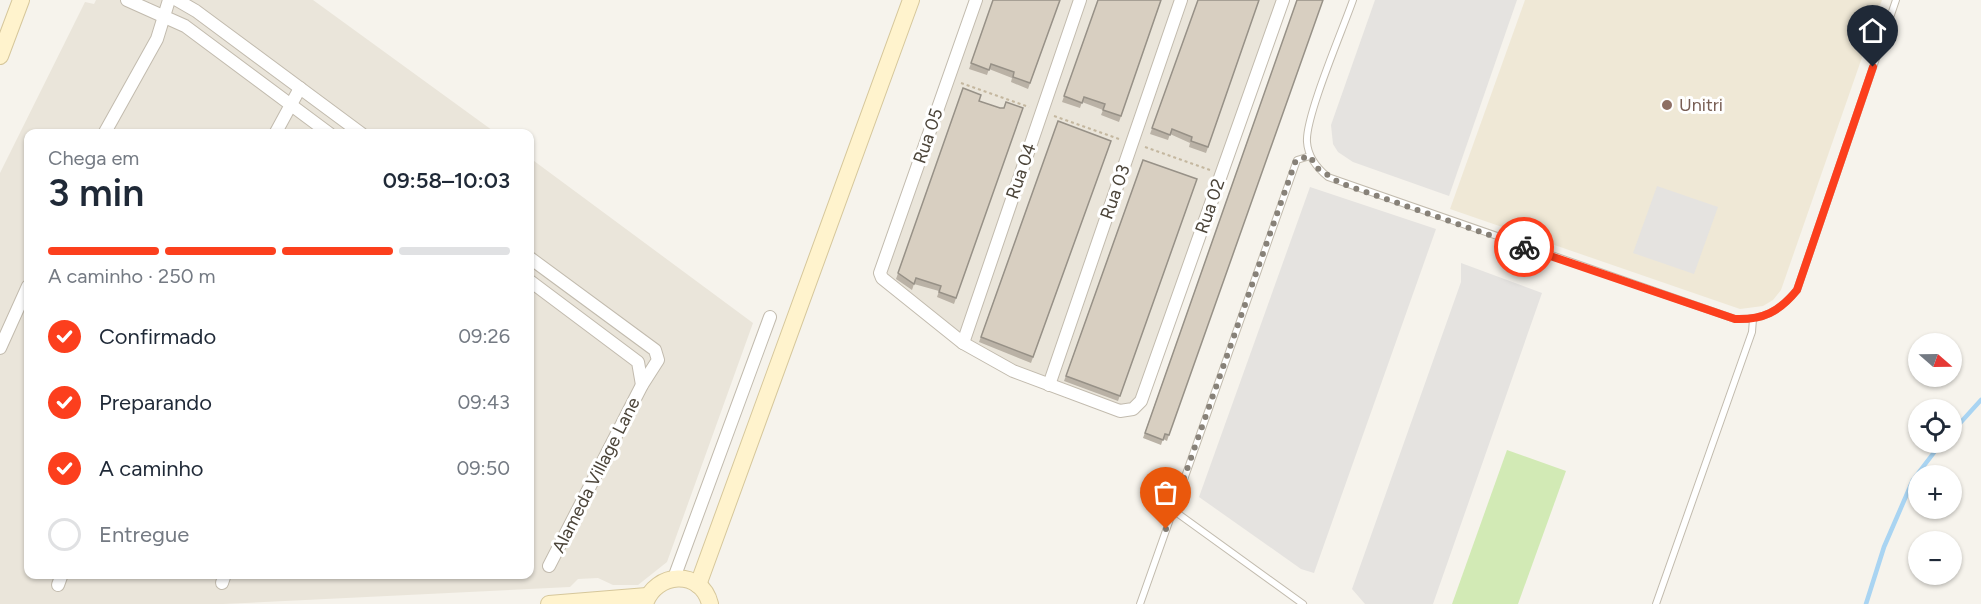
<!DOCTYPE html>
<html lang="pt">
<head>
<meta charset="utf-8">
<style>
	body { margin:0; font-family:Figtree,sans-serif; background:#f6f6f7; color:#1f2937; height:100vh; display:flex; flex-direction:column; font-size:22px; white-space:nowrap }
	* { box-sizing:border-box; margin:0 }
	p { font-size:20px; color:#747a83 }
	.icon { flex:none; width:33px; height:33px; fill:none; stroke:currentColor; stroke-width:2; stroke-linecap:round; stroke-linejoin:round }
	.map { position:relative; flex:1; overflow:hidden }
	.panel { position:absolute; left:24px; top:129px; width:510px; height:450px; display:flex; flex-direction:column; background:#fff; border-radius:12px; box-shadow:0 2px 4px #0004 }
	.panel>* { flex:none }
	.needle { width:39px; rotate:110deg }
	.tools { position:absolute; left:1908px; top:333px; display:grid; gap:12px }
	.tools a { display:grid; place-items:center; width:54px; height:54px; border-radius:50%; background:#fff; box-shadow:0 2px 4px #0004; font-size:30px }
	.pin { position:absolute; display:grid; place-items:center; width:51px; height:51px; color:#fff; margin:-62px -26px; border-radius:50% 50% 50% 0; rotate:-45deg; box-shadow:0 0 6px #0007 }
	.pin .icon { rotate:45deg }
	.courier { position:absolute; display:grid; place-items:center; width:60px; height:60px; margin:-30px; border:4px solid #fc3f1d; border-radius:50%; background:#fff; color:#222; box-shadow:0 2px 8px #0007 }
	.headline em { font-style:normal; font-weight:600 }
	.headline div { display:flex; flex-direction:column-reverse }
	.headline { display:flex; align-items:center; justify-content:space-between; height:102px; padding:0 24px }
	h1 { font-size:39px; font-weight:600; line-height:45px }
	.bar { display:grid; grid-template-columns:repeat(4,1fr); gap:9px 6px; align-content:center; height:72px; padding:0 24px }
	.bar i { height:8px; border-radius:4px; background:#e0e1e3 }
	.bar .active { background:#fc3f1d }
	.bar p { grid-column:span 4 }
	ol { padding:0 24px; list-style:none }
	li { display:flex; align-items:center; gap:18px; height:66px }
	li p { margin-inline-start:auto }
	li .icon { padding:6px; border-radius:50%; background:#fc3f1d; color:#fff; stroke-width:4 }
	li:last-child { color:#747a83 }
	li i { width:33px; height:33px; border:3px solid #e0e1e3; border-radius:50% }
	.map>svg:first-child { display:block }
	.residential { fill:#eae5da }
	.education { fill:#efe8d6 }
	.green { fill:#d2eab5 }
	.parking { fill:#e5e3e0 }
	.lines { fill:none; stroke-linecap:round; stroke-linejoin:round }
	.stream { stroke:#a9d4f2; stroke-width:4.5 }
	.lane-casing { stroke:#c2bbae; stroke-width:8 }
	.street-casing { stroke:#c2bbae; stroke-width:14 }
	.secondary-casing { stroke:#d6c79b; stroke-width:18 }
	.path { stroke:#c4b79f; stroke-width:2; stroke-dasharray:3 3; stroke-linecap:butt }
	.lane { stroke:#fff; stroke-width:6 }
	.street { stroke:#fff; stroke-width:12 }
	.secondary { stroke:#fff3cd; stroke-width:16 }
	.wall { fill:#bab2a6 }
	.building { fill:#d8cfc1; stroke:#979187; stroke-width:1.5 }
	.done { stroke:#878178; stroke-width:6; stroke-dasharray:0 10.8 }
	.route { stroke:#fc3f1d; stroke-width:8 }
	.education-dot { fill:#8d6e63; stroke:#fff; stroke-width:2 }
	.labels { text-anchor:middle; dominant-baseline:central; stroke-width:6; stroke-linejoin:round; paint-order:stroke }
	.education-label { font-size:18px; fill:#785e54; stroke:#fff; text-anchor:start }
	.street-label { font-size:18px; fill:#4b4439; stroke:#fff }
</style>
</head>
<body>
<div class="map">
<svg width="1981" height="604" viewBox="0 0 1981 604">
	<rect width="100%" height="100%" fill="#f6f3ec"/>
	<g class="residential">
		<path d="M96,0H313L496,133L28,134V574H530V158L753,323L667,562L638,585H613L598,578L578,579L570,587L223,604H0V173L85,2L94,4Z"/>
		<path d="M977,0H1283L1133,409L1013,371L882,278Z"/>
	</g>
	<path class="education" d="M1525,0H1882L1781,290L1773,300L1763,306L1740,309L1450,209Z"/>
	<path class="green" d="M1507,450L1566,471L1518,604H1452Z"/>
	<g class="parking">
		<path d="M1375,0H1517L1449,196L1353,162L1338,152L1333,144L1331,125Z"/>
		<path d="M1657,186L1718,207L1694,274L1633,253Z"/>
		<path d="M1310,187L1436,229L1314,573L1301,569L1199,497Z"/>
		<path d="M1461,263L1542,293L1433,604H1365L1352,589L1461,282Z"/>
	</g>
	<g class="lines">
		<g class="stream">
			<path d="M1952,432L1981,400"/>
			<path d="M1866,604L1884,547L1913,480L1942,442"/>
		</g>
		<defs>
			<g id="lane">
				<path d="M1353,0C1343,29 1305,117 1307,142C1308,157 1317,168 1328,177L1735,319C1763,320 1779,312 1797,290L1896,0"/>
				<path d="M1173,510L1303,604"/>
				<path d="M1140,604L1297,160L1310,156"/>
				<path d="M1656,604L1752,332L1753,319"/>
			</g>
			<g id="street">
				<path d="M127,0L185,26L330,134"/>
				<path d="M177,0L196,11L362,134"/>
				<path d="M976,0L880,273L882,278L963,343L1013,371L1120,411L1133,409L1141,401L1283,0"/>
				<path d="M104,134L157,39L169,0"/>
				<path d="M275,134L300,88"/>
				<path d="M530,258L655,350L658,360L642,385L549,566"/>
				<path d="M530,281L638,362L642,385"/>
				<path d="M963,343L1080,0"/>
				<path d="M0,348L28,286"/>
				<path d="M1049,385L1181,0"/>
				<path d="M674,578L770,317"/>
				<path d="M222,583L225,574"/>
				<path d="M58,585L62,574"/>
			</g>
			<g id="secondary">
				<path d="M0,56L21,0"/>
				<path d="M698,585L911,0"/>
				<path d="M549,604L647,596"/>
				<path d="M645,604C655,572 701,568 710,604"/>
			</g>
		</defs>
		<use href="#lane" class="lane-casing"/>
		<use href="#street" class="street-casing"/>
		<use href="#secondary" class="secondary-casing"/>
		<g class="path">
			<path d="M961,83L1029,107"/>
			<path d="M1054,116L1119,139"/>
			<path d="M1145,147L1210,170"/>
		</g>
		<use href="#lane" class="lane"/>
		<use href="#street" class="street"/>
		<use href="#secondary" class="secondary"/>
	</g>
	<g class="wall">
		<path d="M993,0H1060L1028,89L1011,82L1012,78L989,69L987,75L969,69Z"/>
		<path d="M1098,0H1161L1119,122L1101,115L1103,110L1082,102L1080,108L1062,102Z"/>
		<path d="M1198,0H1259L1206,153L1189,147L1190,143L1170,134L1168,140L1150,134Z"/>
		<path d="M1297,0L1169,435L1167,441L1163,439L1161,445L1143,438Z"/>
		<path d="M963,88L979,101L1000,108H1023L954,304L937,297L939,291L914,284L912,290L896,279Z"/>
		<path d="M1058,121L1111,141L1031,363L979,342Z"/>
		<path d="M1143,160L1197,179L1118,401L1064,381Z"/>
	</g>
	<g class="building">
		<path d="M993,0H1060L1030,83L1013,77L1014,72L991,64L989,70L971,63Z"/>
		<path d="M1098,0H1161L1121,116L1103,110L1105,104L1084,97L1082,103L1064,96Z"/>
		<path d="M1198,0H1259L1208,147L1191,141L1192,137L1172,129L1170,135L1152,128Z"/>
		<path d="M1297,0H1323L1169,435L1165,434L1163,440L1145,433Z"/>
		<path d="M963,88L981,95L979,101L1000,108H1004L1006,102L1023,108L956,298L939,292L941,286L916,278L914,284L898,273Z"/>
		<path d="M1058,121L1111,141L1033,357L981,337Z"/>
		<path d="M1143,160L1197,179L1120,396L1066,376Z"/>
	</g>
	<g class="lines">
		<path class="done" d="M1166,529L1296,160L1310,156L1317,168L1340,183L1524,247"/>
		<path class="route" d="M1524,247L1735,319C1763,320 1779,312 1797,290L1873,67"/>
	</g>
	<circle class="education-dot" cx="1667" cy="105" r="6"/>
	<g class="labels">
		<g class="education-label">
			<text x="1679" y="105">Unitri</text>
		</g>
		<g class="street-label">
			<text transform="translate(928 136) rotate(-71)">Rua 05</text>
			<text transform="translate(1021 171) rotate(-71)">Rua 04</text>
			<text transform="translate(1115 192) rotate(-71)">Rua 03</text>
			<text transform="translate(1210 206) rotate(-71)">Rua 02</text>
			<text transform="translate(596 475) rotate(-63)">Alameda Village Lane</text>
		</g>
	</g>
</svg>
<div class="tools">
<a><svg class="needle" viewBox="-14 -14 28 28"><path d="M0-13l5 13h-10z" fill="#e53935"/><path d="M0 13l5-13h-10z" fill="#747a83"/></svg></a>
<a><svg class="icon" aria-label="locate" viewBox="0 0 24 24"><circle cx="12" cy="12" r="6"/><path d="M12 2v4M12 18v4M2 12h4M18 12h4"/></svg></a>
<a>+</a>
<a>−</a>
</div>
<div class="pin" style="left:1166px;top:529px;background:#ea580c"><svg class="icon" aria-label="bag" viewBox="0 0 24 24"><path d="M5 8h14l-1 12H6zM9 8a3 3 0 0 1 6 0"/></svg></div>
<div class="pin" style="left:1873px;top:67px;background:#1f2937"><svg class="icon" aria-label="home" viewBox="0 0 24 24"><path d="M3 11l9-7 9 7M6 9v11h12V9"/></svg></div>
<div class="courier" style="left:1524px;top:247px"><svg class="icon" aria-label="bike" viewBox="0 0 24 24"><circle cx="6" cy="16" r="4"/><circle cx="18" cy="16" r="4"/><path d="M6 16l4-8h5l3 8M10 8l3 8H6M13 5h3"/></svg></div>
<section class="panel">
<div class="headline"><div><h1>3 min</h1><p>Chega em</p></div><em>09:58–10:03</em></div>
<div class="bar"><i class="active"></i><i class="active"></i><i class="active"></i><i></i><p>A caminho · 250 m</p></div>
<ol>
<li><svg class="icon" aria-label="check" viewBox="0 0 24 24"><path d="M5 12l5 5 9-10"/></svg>Confirmado<p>09:26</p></li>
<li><svg class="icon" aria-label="check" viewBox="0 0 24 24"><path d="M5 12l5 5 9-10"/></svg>Preparando<p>09:43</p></li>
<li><svg class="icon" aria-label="check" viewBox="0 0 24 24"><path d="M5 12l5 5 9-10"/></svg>A caminho<p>09:50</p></li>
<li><i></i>Entregue</li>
</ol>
</section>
</div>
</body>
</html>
